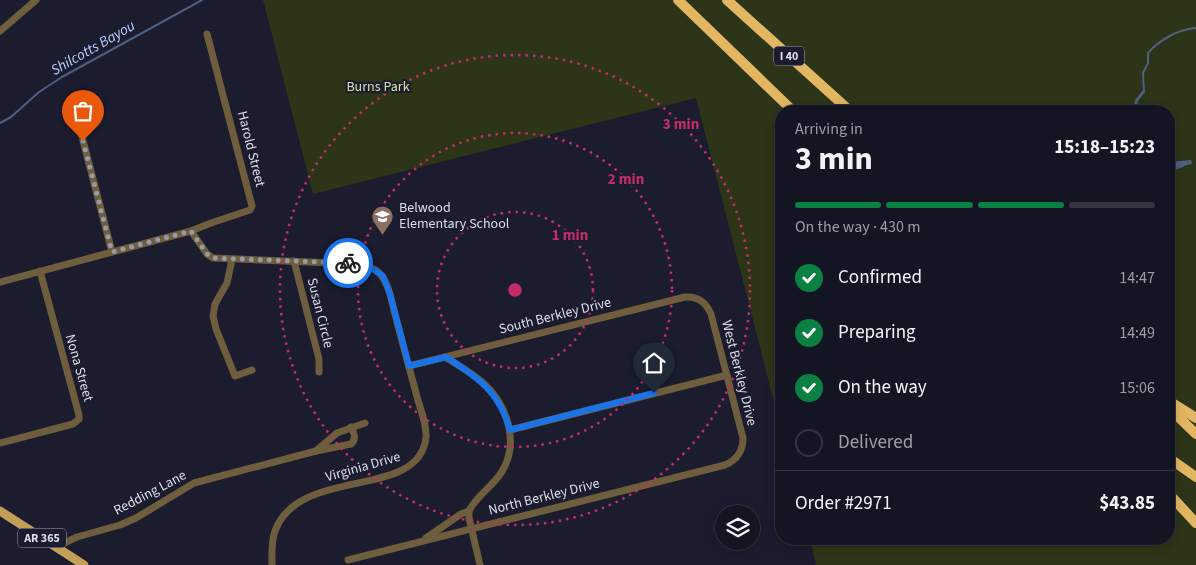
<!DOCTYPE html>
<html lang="en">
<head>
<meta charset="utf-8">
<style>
	body { margin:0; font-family:"Source Sans 3",sans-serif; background:#21222f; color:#f1f3f6; height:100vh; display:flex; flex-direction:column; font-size:19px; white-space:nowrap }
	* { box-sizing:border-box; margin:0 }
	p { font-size:16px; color:#9d9fa5 }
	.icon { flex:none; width:28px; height:28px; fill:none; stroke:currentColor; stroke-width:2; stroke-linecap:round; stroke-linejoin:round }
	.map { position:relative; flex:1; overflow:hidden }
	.details { position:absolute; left:775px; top:105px; width:400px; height:440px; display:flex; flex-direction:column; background:#141522; border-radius:20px; box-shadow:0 2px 12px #0003,0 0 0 1px #333440 }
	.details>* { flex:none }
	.buttons { position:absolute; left:715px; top:505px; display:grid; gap:10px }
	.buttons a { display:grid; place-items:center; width:45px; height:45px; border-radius:50%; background:#141522; box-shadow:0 2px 12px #0003,0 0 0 1px #333440; font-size:25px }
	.pin { position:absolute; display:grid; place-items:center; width:42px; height:42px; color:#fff; margin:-51px -21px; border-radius:50% 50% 50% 0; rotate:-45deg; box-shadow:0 0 5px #0007 }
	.pin .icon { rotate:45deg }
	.courier { position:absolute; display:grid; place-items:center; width:50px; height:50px; margin:-25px; border:4px solid #1a73e8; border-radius:50%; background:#fff; color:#222; box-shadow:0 1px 6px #0007 }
	.overview em { font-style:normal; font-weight:700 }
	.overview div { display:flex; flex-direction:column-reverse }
	.overview { display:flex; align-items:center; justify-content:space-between; height:85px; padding:0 20px }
	h1 { font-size:32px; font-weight:700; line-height:38px }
	.bar { display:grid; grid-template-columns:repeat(4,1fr); gap:8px 5px; align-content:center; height:60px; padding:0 20px }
	.bar i { height:6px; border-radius:4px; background:#333440 }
	.bar .selected { background:#0b8043 }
	.bar p { grid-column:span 4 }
	.line { display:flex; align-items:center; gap:12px; padding:0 20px; border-top:1px solid #333440 }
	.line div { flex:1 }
	ol { padding:0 20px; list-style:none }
	li { display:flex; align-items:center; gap:15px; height:55px }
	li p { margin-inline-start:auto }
	li .icon { padding:5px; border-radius:50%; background:#0b8043; color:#fff; stroke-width:4 }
	li:last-child { color:#9d9fa5 }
	li i { width:28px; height:28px; border:2px solid #333440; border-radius:50% }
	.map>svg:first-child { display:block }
	.green { fill:#2c3517 }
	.water { fill:#4f5f80 }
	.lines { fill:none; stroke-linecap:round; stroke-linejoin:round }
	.stream { stroke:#4f5f80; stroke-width:2 }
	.minor { stroke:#6f5e3d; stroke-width:7 }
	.major { stroke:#c29e57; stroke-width:9 }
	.highway { stroke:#e3b761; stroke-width:10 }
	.done { stroke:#989aa9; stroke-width:5; stroke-dasharray:0 9 }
	.route { stroke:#1a73e8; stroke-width:6 }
	.ring { fill:none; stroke:#c52c69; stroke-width:2.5; stroke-dasharray:2.5 5 }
	.labels { text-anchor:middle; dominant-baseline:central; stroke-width:4.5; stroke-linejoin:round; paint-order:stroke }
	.shield { fill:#1b1c2e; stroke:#a2a4b2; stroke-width:1 }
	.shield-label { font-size:12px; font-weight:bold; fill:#dcdeeb }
	.park-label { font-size:14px; fill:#d0e5a6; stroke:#1b1c2e }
	.street-label { font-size:14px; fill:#dcdeeb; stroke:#1b1c2e }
	.poi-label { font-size:14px; fill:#dcdeeb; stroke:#1b1c2e; text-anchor:start }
	.water-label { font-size:15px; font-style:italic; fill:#b9d0ff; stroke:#1b1c2e }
	.centre { fill:#c52c69; stroke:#1b1c2e; stroke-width:2.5 }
	.ring-label { font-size:15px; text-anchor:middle; font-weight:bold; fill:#c52c69; stroke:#1b1c2e; stroke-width:4.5; stroke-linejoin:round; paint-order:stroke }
</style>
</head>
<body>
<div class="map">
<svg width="1196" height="565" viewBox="0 0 1196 565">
	<rect width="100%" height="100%" fill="#1b1c2e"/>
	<path class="green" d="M263,0H1196V565H816L810,539H1169V111H781V429L696,98L313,194Z"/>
	<g class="water">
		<path d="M1142,71L1144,72L1145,92L1138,101L1136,111H1133L1135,100L1143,90Z"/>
		<path d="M1191,160L1192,164C1183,165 1179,171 1169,170V162Z"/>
	</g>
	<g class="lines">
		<g class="stream">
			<path d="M1143,73L1148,63V53C1159,40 1179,29 1196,28"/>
			<path d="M0,123L11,117L39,92L62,77L202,0"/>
		</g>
		<g class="minor">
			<path d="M0,31L36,0"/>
			<path d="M80,129L112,252"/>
			<path d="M191,231L207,254L213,258L357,264C377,267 384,274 390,294C398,327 407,360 416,393C419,406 427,423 426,437C420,501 299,465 275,531C271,542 272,554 272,565"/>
			<path d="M232,260L227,283L215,304L213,316L216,329L235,376L252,370"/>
			<path d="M294,261L319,359V372"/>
			<path d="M0,282L191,231L211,223L250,210L252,206L207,34"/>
			<path d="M510,430L727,375"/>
			<path d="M0,443L73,424L79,419V415L40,271"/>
			<path d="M316,451L351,444C357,439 354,433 351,427"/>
			<path d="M469,511V518L480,565"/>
			<path d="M426,538L461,514L469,511C476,496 492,487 501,473C520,444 508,405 483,383C472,373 458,365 445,357"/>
			<path d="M56,547L77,537L120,525L136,518L194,483L316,451L337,433L365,423"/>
			<path d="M348,560L725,465C737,460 743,451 743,438L711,314C706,302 697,296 685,297L409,366"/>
		</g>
		<path class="major" d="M0,511L84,565"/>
		<g class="highway">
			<path d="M678,0L793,111"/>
			<path d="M727,0L850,111"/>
			<path d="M1169,401L1196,418"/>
			<path d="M1169,408L1196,434"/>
			<path d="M1169,458L1196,477"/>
			<path d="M1169,494L1196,523"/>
		</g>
	</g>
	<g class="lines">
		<path class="done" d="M83,141L112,252L191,231L207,254L213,258L348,263"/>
		<path class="route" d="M348,263L367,265L383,276L390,294L409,366L446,357C477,377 499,391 510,430L654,393"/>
	</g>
	<g class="ring">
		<circle cx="515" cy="290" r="78"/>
		<circle cx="515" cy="290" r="157"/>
		<circle cx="515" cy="290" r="235"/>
	</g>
	<defs>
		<symbol id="school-pin" viewBox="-11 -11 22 30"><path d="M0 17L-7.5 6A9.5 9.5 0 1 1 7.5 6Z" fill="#8d6e63" stroke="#1b1c2e"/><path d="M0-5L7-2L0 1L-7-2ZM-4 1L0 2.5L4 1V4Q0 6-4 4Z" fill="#fff"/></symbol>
	</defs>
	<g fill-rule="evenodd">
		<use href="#school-pin" x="370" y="204" width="25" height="34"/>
	</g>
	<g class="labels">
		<g class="shield">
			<rect x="774" y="46.5" width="30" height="19" rx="4"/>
			<rect x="18" y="528.5" width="48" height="19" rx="4"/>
		</g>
		<g class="shield-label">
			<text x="789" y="56">I 40</text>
			<text x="42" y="538">AR 365</text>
		</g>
		<g class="park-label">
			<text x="378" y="87">Burns Park</text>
		</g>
		<g class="street-label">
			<text transform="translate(251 149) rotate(76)">Harold Street</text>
			<text transform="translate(320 313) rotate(76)">Susan Circle</text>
			<text transform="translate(555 316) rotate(-14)">South Berkley Drive</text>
			<text transform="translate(79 368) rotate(74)">Nona Street</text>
			<text transform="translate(739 373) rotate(76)">West Berkley Drive</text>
			<text transform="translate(363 467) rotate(-16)">Virginia Drive</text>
			<text transform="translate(150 493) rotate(-28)">Redding Lane</text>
			<text transform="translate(544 497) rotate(-14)">North Berkley Drive</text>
		</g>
		<g class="poi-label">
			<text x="399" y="208">Belwood<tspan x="399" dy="16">Elementary School</tspan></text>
		</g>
		<g class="water-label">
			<text transform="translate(93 48) rotate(-30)">Shilcotts Bayou</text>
		</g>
	</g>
	<circle cx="515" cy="290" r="8" class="centre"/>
	<g class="ring-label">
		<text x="681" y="129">3 min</text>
		<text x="626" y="184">2 min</text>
		<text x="570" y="240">1 min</text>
	</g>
</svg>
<div class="buttons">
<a><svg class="icon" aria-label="layers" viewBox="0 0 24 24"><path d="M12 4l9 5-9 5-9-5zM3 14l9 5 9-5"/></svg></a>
</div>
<div class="pin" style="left:83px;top:141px;background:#ea580c"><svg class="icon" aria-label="bag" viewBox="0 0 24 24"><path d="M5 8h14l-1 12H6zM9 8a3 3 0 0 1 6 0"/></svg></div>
<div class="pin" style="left:654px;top:393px;background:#1f2937"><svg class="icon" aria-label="home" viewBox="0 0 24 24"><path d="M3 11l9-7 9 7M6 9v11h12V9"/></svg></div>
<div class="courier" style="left:348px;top:263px"><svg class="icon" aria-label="bike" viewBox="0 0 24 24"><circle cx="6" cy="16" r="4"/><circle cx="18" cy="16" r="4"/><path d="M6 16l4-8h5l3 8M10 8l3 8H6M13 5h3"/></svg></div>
<section class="details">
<div class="overview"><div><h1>3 min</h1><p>Arriving in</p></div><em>15:18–15:23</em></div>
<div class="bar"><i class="selected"></i><i class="selected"></i><i class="selected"></i><i></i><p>On the way · 430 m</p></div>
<ol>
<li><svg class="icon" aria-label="check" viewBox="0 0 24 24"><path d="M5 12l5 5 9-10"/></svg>Confirmed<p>14:47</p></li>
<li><svg class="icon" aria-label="check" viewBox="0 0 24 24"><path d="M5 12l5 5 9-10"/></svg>Preparing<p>14:49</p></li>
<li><svg class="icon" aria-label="check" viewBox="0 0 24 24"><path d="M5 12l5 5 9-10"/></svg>On the way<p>15:06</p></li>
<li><i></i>Delivered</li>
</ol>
<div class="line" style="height:65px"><div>Order #2971</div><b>$43.85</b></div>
</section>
</div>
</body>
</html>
